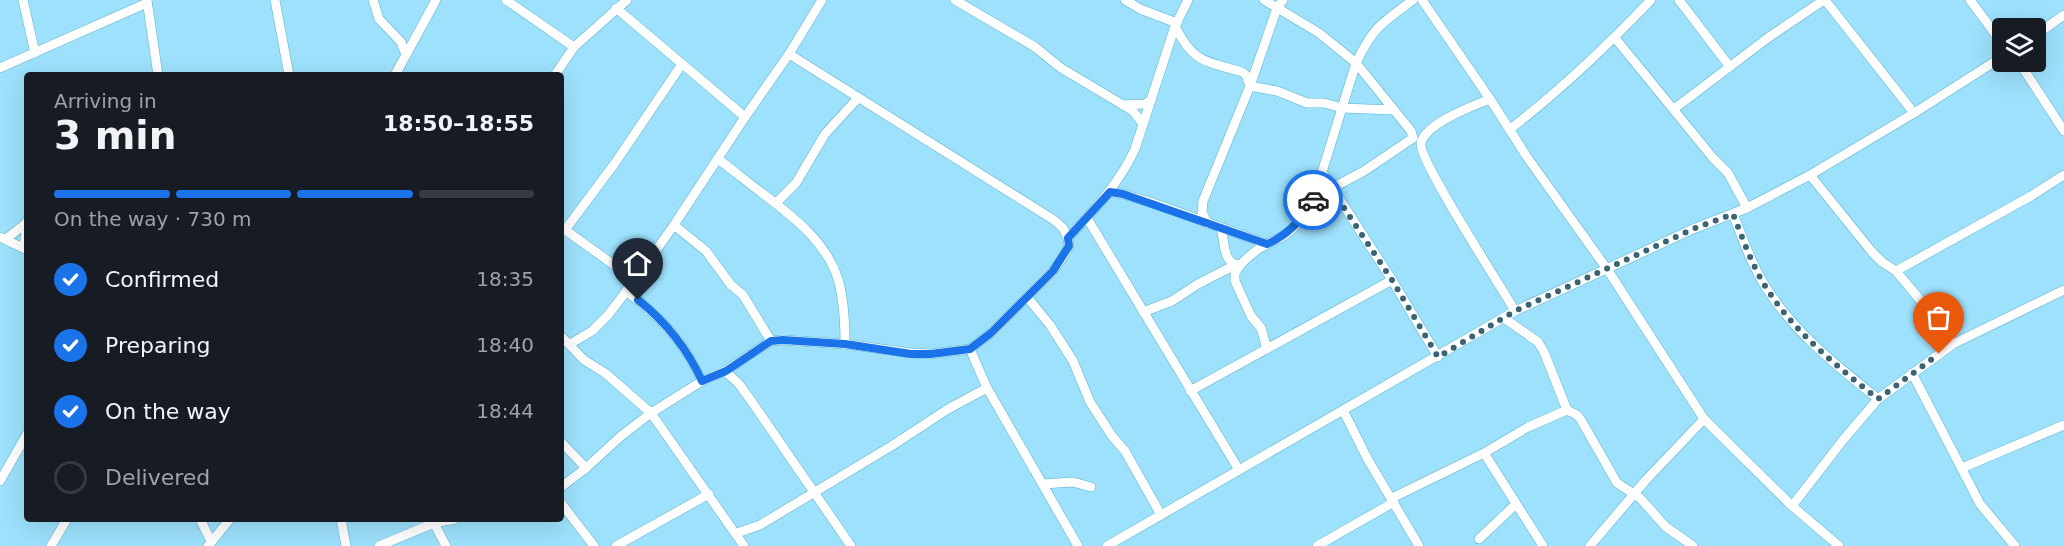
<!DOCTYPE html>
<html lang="en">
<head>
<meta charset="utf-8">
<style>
	body { margin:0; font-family:"DejaVu Sans",sans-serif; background:#242831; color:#f1f3f6; height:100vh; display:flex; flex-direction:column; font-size:22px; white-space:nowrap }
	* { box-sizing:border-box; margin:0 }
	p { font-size:20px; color:#9ea1a6 }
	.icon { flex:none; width:33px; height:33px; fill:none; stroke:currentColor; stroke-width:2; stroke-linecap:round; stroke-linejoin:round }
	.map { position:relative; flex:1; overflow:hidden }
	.sheet { position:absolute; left:24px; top:72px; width:540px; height:450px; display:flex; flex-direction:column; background:#171b24; border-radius:6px; box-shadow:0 6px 24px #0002 }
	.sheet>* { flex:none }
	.tools { position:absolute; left:1992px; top:18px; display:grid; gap:12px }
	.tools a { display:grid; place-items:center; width:54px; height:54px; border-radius:6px; background:#171b24; box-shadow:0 6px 24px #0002; font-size:30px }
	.pin { position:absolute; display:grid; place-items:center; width:51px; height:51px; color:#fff; margin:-62px -26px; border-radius:50% 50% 50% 0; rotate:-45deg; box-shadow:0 0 6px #0007 }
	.pin .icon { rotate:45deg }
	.courier { position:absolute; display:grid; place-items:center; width:60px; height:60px; margin:-30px; border:4px solid #1a73e8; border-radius:50%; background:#fff; color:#222; box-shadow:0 2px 8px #0007 }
	.headline em { font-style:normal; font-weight:700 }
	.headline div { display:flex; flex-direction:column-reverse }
	.headline { display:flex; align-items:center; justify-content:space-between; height:102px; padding:0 30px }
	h1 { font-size:39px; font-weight:700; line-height:45px }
	.bar { display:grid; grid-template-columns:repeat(4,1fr); gap:9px 6px; align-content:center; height:72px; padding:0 30px }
	.bar i { height:8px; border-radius:4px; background:#363941 }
	.bar .current { background:#1a73e8 }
	.bar p { grid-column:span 4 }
	ol { padding:0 30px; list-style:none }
	li { display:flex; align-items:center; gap:18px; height:66px }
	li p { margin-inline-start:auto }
	li .icon { padding:6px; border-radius:50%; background:#1a73e8; color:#fff; stroke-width:4 }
	li:last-child { color:#9ea1a6 }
	li i { width:33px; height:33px; border:3px solid #363941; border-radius:50% }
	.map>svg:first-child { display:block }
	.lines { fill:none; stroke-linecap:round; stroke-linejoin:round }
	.minor-casing { stroke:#59b1d1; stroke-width:10 }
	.minor { stroke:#fff; stroke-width:9 }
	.done { stroke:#3a6474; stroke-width:6; stroke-dasharray:0 10.8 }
	.route { stroke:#1a73e8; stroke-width:8 }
</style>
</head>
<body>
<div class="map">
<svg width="2064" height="546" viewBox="0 0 2064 546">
	<rect width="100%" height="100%" fill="#9de1fc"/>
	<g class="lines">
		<defs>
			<g id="minor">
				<path d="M23,0L35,53"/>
				<path d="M147,0L158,75"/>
				<path d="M275,0L289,75"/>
				<path d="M373,0L379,19L401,42L406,55"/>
				<path d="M506,0L574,47"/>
				<path d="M955,0L1035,47L1061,68L1123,105L1133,111L1143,124"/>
				<path d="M1125,0L1140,9L1177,23"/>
				<path d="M1264,0L1319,33L1356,63L1411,131L1413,138L1364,171L1314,198"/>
				<path d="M1422,0L1490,99L1527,157L1607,269L1704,419L1792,506L1839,546"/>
				<path d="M1679,0L1730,67"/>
				<path d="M1825,0L1914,113"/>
				<path d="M1970,0L2002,43"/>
				<path d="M616,8L745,117"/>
				<path d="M1175,26C1193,63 1205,61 1242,72L1246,75L1250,86L1277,91L1307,103H1324L1342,108L1394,110"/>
				<path d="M2036,35L2064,15"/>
				<path d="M1615,38L1713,158L1728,173L1747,208"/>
				<path d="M2019,62L2064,131"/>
				<path d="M0,68L147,3"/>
				<path d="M395,75L436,0"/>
				<path d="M555,75L574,47L627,0"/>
				<path d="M1490,99C1473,106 1426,123 1421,143C1417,158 1502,288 1515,311"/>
				<path d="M1123,105L1145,104L1151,100"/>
				<path d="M1674,109L1769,37L1824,0"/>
				<path d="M1510,129C1561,90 1607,46 1651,0"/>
				<path d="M718,159C733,170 747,182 762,193C792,216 826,241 838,279C844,300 845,322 845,344"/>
				<path d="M1322,172L1392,280L1438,357"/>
				<path d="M1810,175L1872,252L1882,262L1896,271L2031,196L2064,175"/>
				<path d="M1109,192L1123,194L1150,202L1267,244"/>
				<path d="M776,203L796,183L825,134L858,98"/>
				<path d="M1733,214C1743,239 1752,266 1767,289C1796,334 1837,366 1878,399"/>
				<path d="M1087,218L1239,470"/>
				<path d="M1208,224L1202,212L1203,201L1250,86L1277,8L1283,0"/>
				<path d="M674,225L706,251L731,285L743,295L771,341"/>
				<path d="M561,227L635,280"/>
				<path d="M1221,229C1225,240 1222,265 1240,265"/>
				<path d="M565,230L615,163L682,64"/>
				<path d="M0,237L27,250"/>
				<path d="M1068,238C1094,210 1119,184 1135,149L1175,26L1188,0"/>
				<path d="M6,239L25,224"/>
				<path d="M24,248L27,221"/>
				<path d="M1896,271L1936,319L1953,344"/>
				<path d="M626,291C660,317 684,341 702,381"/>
				<path d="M1027,297L1050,325L1073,361L1090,402L1112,436L1125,451L1161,515"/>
				<path d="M1143,312L1172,301L1198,284L1235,265"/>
				<path d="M1504,318L1538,342L1544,352L1567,410"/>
				<path d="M561,336L584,360L605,373L651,413L744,546"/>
				<path d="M570,344L592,331L608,315L635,280L674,225L745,117L789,54L822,0"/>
				<path d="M970,349L987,388L1078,546"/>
				<path d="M1267,349L1261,328L1251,316L1235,281V273C1242,261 1255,250 1267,244C1271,241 1276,240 1280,238C1295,230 1306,212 1314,198L1356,63C1373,27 1382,23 1413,0"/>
				<path d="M725,371L739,384L752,402L851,546"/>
				<path d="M1912,373L1980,504L2015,546"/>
				<path d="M1190,391L1392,280"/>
				<path d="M1343,410L1367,458L1419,546"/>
				<path d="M561,442L586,468"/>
				<path d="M1484,453L1543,546"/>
				<path d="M1962,468L2064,425"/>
				<path d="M0,481L27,434"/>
				<path d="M1043,484L1073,482L1091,487"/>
				<path d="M561,487L586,468L621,436L651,413L702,381L725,371L771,341L783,340L845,344L911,353L931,354L970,349L991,333L1053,271L1063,257L1069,246L1068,238L1063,228L1054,220L789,54"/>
				<path d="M1392,498L1484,453L1528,427L1567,410L1577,415L1581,420L1617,483L1640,498L1666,527L1693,546"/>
				<path d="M561,503L594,546"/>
				<path d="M1792,506L1843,440L1878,399L1953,344L2064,290"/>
				<path d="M200,519L211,541"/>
				<path d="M341,519L346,546"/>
				<path d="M433,519L434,523L446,546"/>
				<path d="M737,533L760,525L893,445L948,409L987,388"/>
				<path d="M1479,539L1516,504"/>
				<path d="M51,546L67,519"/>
				<path d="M208,546L230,519"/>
				<path d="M379,546L434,523L455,519"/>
				<path d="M616,546L709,494"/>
				<path d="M1107,546L1515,311L1693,229L1747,208L1810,175L1914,113L2002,57"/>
				<path d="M1317,546L1394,502"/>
				<path d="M1590,546L1645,481L1704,419"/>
			</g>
		</defs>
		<use href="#minor" class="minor-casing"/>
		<use href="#minor" class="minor"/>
	</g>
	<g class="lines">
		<path class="done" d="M1313,200L1332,190L1392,280L1438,357L1515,311L1693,229L1733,214C1743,239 1752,266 1767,289C1796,334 1837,366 1878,399L1939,354"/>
		<path class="route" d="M638,300C666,322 687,348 702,381L726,371L771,341L783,340L845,344L911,354H931L970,349L991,333L1053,271L1069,246L1068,238L1110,192L1123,194L1267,244C1288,235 1302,220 1313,200"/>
	</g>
</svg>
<div class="tools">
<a><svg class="icon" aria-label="layers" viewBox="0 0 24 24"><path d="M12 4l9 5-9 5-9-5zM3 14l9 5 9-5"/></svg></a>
</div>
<div class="pin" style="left:1939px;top:354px;background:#ea580c"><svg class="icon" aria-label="bag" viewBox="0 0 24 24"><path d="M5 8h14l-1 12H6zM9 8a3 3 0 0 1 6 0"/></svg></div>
<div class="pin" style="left:638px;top:300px;background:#1f2937"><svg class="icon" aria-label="home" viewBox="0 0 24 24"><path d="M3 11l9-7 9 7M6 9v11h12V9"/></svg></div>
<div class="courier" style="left:1313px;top:200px"><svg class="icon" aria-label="car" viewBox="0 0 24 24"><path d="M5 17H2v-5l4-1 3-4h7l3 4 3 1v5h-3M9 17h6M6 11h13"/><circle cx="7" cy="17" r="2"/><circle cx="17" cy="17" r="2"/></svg></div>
<section class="sheet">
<div class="headline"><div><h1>3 min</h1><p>Arriving in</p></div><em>18:50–18:55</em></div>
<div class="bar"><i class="current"></i><i class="current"></i><i class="current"></i><i></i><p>On the way · 730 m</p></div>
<ol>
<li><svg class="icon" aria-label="check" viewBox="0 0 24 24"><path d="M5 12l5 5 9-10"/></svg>Confirmed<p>18:35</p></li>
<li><svg class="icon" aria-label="check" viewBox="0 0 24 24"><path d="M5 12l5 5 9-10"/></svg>Preparing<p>18:40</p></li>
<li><svg class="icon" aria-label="check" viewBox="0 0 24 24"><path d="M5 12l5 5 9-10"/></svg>On the way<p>18:44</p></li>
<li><i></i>Delivered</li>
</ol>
</section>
</div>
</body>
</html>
